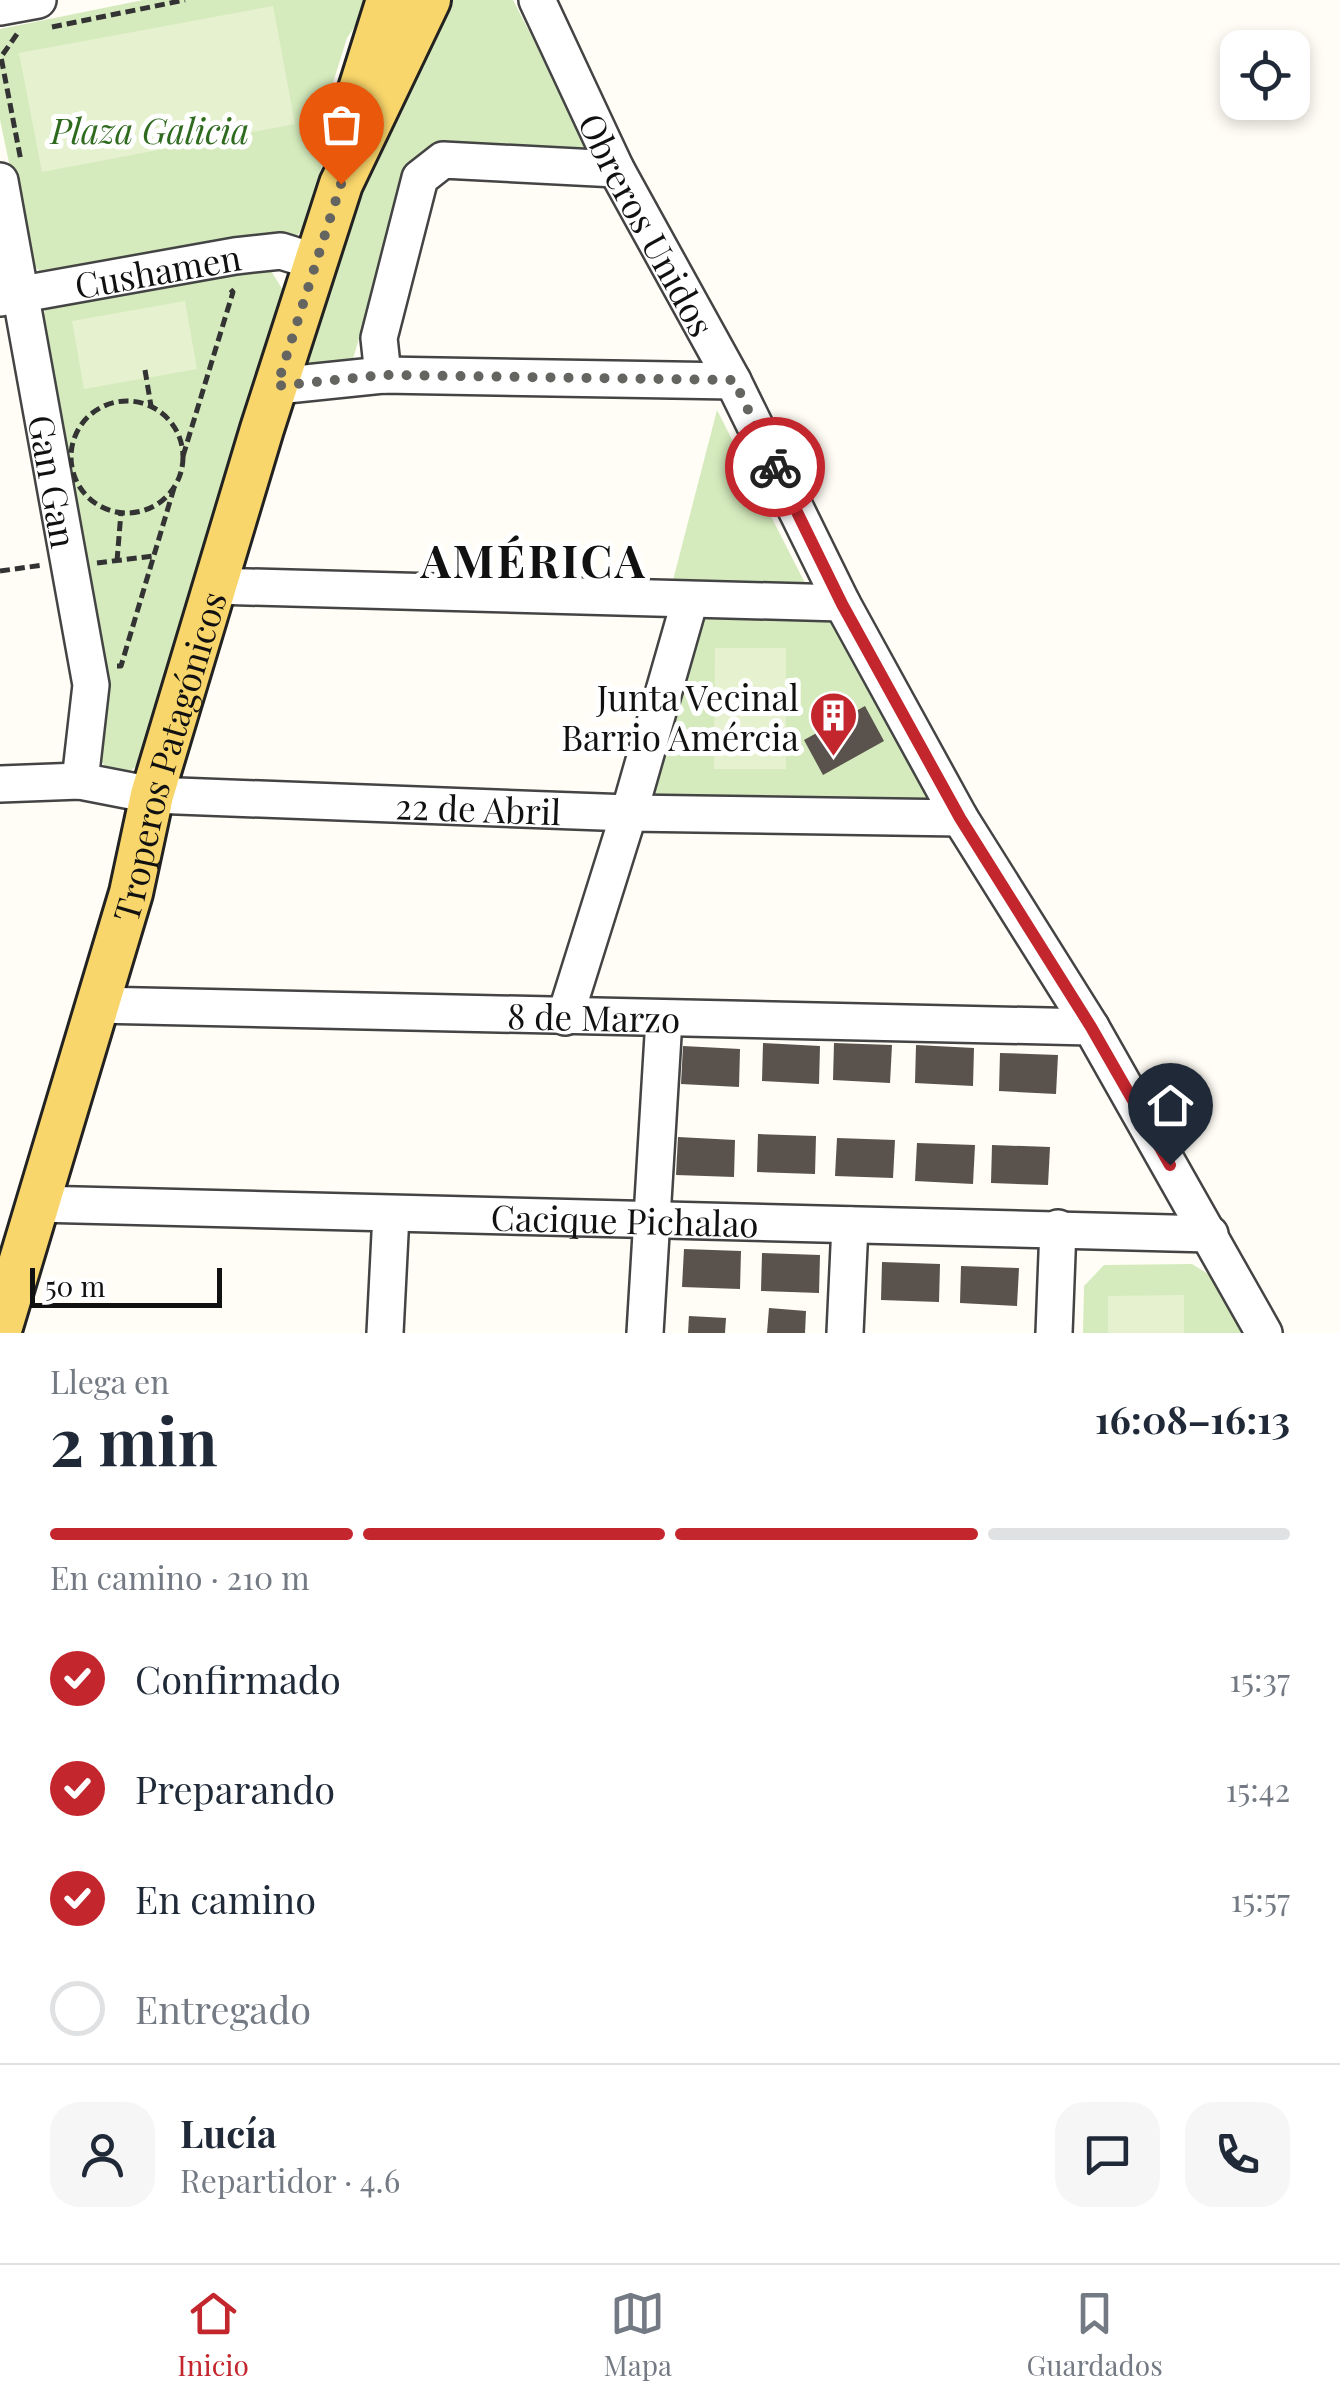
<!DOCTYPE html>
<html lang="es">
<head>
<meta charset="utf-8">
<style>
	body { margin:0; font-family:"Playfair Display",serif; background:#f6f6f7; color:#1f2937; height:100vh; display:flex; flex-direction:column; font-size:38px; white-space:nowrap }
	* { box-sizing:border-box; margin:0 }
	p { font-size:32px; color:#747a83 }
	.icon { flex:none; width:55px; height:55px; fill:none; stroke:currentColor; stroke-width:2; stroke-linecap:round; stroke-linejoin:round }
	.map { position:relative; height:1333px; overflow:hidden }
	.panel { display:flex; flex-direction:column; background:#fff; flex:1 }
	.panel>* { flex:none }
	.fabs { position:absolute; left:1220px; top:30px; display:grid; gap:20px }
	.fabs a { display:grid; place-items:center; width:90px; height:90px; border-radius:20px; background:#fff; box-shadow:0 5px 15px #0003; font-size:50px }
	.scale { position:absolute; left:30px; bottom:25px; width:192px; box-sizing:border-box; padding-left:10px; border:5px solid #111; border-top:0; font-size:28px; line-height:35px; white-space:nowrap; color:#111; -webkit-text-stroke:8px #fff; paint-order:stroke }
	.pin { position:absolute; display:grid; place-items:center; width:85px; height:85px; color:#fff; margin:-102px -42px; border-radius:50% 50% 50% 0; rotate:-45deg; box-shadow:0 0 10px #0007 }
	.pin .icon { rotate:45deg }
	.courier { position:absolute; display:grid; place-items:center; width:100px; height:100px; margin:-50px; border:8px solid #c4262e; border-radius:50%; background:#fff; color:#222; box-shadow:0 2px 12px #0007 }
	.summary em { font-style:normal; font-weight:700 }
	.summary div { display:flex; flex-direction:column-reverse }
	.summary { display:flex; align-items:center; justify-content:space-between; height:170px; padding:0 50px }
	h1 { font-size:65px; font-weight:700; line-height:75px }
	.bar { display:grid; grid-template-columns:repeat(4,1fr); gap:15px 10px; align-content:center; height:120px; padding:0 50px }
	.bar i { height:12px; border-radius:8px; background:#e0e1e3 }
	.bar .on { background:#c4262e }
	.bar p { grid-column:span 4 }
	.line { display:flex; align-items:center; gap:25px; padding:0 50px; border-top:2px solid #e0e1e3 }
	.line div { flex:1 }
	.round { display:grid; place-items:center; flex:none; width:105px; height:105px; border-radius:30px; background:#f6f6f7 }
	ol { padding:0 50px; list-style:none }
	li { display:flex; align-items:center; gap:30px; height:110px }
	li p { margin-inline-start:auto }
	li .icon { padding:10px; border-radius:50%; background:#c4262e; color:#fff; stroke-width:4 }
	li:last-child { color:#747a83 }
	li i { width:55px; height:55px; border:5px solid #e0e1e3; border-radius:50% }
	.dock { display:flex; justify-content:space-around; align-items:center; height:140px; border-top:2px solid #e0e1e3; background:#fff; font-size:28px; color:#747a83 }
	.dock a { display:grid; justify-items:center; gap:5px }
	.dock .on { color:#c4262e }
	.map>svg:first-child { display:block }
	.green { fill:#d5ebbd }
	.pitch { fill:#e6f2cf }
	.building { fill:#5a524d }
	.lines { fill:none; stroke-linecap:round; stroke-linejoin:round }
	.minor-casing { stroke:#444; stroke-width:40 }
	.major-casing { stroke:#222; stroke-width:48 }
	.path { stroke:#333; stroke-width:5; stroke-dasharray:10 5; stroke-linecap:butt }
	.minor { stroke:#fff; stroke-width:35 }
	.major { stroke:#f9d66b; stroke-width:42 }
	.done { stroke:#646461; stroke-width:10; stroke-dasharray:0 18 }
	.route { stroke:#c4262e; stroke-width:12 }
	.labels { text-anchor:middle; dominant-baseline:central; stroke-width:10; stroke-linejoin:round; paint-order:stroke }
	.park-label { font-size:35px; font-style:italic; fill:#2f6b1f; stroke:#fff }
	.street-label { font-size:35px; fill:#111; stroke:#fff }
	.poi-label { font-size:35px; fill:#111; stroke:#fff; text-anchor:end }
	.district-label { font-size:45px; font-weight:bold; letter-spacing:2.5px; fill:#111; stroke:#fff }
</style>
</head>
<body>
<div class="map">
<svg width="1340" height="1333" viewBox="0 0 1340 1333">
	<rect width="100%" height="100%" fill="#fffdf5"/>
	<g class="green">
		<path d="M143,0H373L347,38L331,89L333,126L304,229L293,238L46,277L30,262L0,120V29Z"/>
		<path d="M439,0H513L585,139L583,148L577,154L444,142L413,160L352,362L302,369L380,123L414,82L428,48Z"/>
		<path d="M259,268L271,271L283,290L138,765L127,773C71,769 113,710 106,673C85,557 63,441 42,324L45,310L56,301Z"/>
		<path d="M717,410L808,589L672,584Z"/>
		<path d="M703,617L831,622L933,807L646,797Z"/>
		<path d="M1192,1264L1223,1283L1249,1333H1083L1084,1286L1104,1265Z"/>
	</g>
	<g class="pitch">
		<path d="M273,6L295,124L42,172L19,53Z"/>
		<path d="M185,301L197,369L84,389L72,321Z"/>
		<path d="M715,648H786V769H714Z"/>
		<path d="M1184,1295V1333H1108V1296Z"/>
	</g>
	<g class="building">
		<path d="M865,706L884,741L823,775L804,740Z"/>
		<path d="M763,1043L820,1046L819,1084L762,1081Z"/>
		<path d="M834,1043L892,1045L890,1083L833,1080Z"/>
		<path d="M916,1045L974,1048L973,1086L915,1083Z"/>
		<path d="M683,1046L740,1049L739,1087L681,1084Z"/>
		<path d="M1000,1053L1058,1055L1056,1094L999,1091Z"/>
		<path d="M758,1134L816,1136L815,1174L757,1172Z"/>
		<path d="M678,1137L735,1140L734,1177L676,1175Z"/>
		<path d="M837,1138L895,1140L893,1178L835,1176Z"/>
		<path d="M917,1143L975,1145L973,1184L915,1181Z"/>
		<path d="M992,1145L1050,1147L1048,1185L991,1183Z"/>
		<path d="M684,1249L741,1251L740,1289L682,1287Z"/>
		<path d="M762,1253L820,1255L819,1293L761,1291Z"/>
		<path d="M882,1262L940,1264L939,1302L881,1300Z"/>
		<path d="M961,1266L1019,1268L1017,1306L960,1303Z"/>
		<path d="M769,1308L806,1311L805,1333H767Z"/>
		<path d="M689,1316L726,1318L725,1333H688Z"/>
	</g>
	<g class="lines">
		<defs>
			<g id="minor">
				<path id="s1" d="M537,0L616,169L733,381L842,603L960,818L1091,1027L1264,1333"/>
				<path d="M0,7L38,0"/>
				<path id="s2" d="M0,181L91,685L80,781"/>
				<path id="s3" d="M0,298L235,256L281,251L316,262"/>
				<path d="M383,375L379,338L420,178L443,160L616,169"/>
				<path d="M277,386L383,375L733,381"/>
				<path d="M214,586L842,603"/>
				<path id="s4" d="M0,784L80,781L152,795L629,813L960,818"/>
				<path id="s5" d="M96,1005L1091,1027"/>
				<path d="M565,1017L629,813L690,600"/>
				<path id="s6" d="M37,1204L1210,1234"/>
				<path d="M385,1333L391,1214"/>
				<path d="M645,1333L664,1019"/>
				<path d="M845,1333L850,1225"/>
				<path d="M1054,1333L1058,1228"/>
			</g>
			<g id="major">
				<path d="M355,105L388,0"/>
				<path id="s7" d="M0,1330L131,893L152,795L262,429L341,184L429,0"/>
			</g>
		</defs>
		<use href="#minor" class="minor-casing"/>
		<use href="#major" class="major-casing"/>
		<g class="path">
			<path d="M52,27L185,0"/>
			<path d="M17,34L1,57L21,161"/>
			<path d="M145,370L151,406"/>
			<circle cx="127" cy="457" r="56"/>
			<path d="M183,456L233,292L229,288"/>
			<path d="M117,561L121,512"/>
			<path d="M97,563L153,556"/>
			<path d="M0,571L43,565"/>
			<path d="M117,666H121L174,488"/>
		</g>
		<use href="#minor" class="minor"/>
		<use href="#major" class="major"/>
	</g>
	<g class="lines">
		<path class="done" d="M341,184L277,386L383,375L734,380L775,467"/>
		<path class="route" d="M775,467L842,604L960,818L1091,1027L1170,1165"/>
	</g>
	<defs>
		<symbol id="building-pin" viewBox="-11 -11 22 30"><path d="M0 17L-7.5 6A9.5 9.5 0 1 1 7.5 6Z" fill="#c4262e" stroke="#fff"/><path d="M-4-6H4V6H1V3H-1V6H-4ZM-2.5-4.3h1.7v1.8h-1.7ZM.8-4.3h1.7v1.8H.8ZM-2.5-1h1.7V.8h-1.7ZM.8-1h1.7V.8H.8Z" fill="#fff"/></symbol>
	</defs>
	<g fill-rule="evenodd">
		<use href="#building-pin" x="806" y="688" width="55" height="75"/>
	</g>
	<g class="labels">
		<g class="park-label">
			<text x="150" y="129">Plaza Galicia</text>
		</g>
		<g class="street-label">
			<text stroke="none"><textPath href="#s1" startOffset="250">Obreros Unidos</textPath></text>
			<text stroke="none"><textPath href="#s3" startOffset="160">Cushamen</textPath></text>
			<text stroke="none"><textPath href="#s2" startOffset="305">Gan Gan</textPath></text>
			<text stroke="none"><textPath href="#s7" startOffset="598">Troperos Patagónicos</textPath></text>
			<text stroke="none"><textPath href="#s4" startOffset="480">22 de Abril</textPath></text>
			<text stroke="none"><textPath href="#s5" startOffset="498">8 de Marzo</textPath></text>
			<text stroke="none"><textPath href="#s6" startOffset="588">Cacique Pichalao</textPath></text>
		</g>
		<g class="poi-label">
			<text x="799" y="696">Junta Vecinal<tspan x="799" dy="40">Barrio Amércia</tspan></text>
		</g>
		<g class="district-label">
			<text x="534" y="559">AMÉRICA</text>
		</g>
	</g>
</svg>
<div class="fabs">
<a><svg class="icon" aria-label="locate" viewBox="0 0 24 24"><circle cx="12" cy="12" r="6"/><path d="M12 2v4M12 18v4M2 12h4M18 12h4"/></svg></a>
</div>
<div class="scale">50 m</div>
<div class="pin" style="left:341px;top:184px;background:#ea580c"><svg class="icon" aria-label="bag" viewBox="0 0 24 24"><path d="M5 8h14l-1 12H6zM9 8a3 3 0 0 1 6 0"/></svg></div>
<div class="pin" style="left:1170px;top:1165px;background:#1f2937"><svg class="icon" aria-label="home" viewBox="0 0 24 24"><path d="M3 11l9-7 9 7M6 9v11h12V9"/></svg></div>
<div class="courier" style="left:775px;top:467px"><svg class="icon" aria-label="bike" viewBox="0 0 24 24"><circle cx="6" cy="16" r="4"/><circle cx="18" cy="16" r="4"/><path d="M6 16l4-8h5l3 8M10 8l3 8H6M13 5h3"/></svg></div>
</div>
<section class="panel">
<div class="summary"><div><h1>2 min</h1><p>Llega en</p></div><em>16:08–16:13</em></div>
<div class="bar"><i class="on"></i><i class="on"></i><i class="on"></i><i></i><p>En camino · 210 m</p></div>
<ol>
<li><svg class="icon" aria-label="check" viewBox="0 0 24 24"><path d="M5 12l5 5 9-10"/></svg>Confirmado<p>15:37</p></li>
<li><svg class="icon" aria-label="check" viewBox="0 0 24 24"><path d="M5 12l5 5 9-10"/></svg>Preparando<p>15:42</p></li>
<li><svg class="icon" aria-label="check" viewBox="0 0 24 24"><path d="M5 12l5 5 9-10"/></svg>En camino<p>15:57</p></li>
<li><i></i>Entregado</li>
</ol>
<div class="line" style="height:180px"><a class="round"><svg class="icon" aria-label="person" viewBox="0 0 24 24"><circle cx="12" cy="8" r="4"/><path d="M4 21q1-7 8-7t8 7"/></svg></a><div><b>Lucía</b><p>Repartidor · 4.6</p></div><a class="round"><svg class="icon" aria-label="chat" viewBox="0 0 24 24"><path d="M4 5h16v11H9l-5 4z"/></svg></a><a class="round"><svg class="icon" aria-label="phone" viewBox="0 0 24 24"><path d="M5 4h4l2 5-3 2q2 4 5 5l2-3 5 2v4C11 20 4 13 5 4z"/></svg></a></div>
</section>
<nav class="dock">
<a class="on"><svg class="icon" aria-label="home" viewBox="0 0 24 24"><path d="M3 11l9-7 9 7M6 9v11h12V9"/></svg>Inicio</a>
<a><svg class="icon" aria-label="map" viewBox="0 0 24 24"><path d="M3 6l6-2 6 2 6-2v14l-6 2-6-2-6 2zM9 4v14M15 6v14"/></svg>Mapa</a>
<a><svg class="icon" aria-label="saved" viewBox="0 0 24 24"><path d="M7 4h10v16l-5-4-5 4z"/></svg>Guardados</a>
</nav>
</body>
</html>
